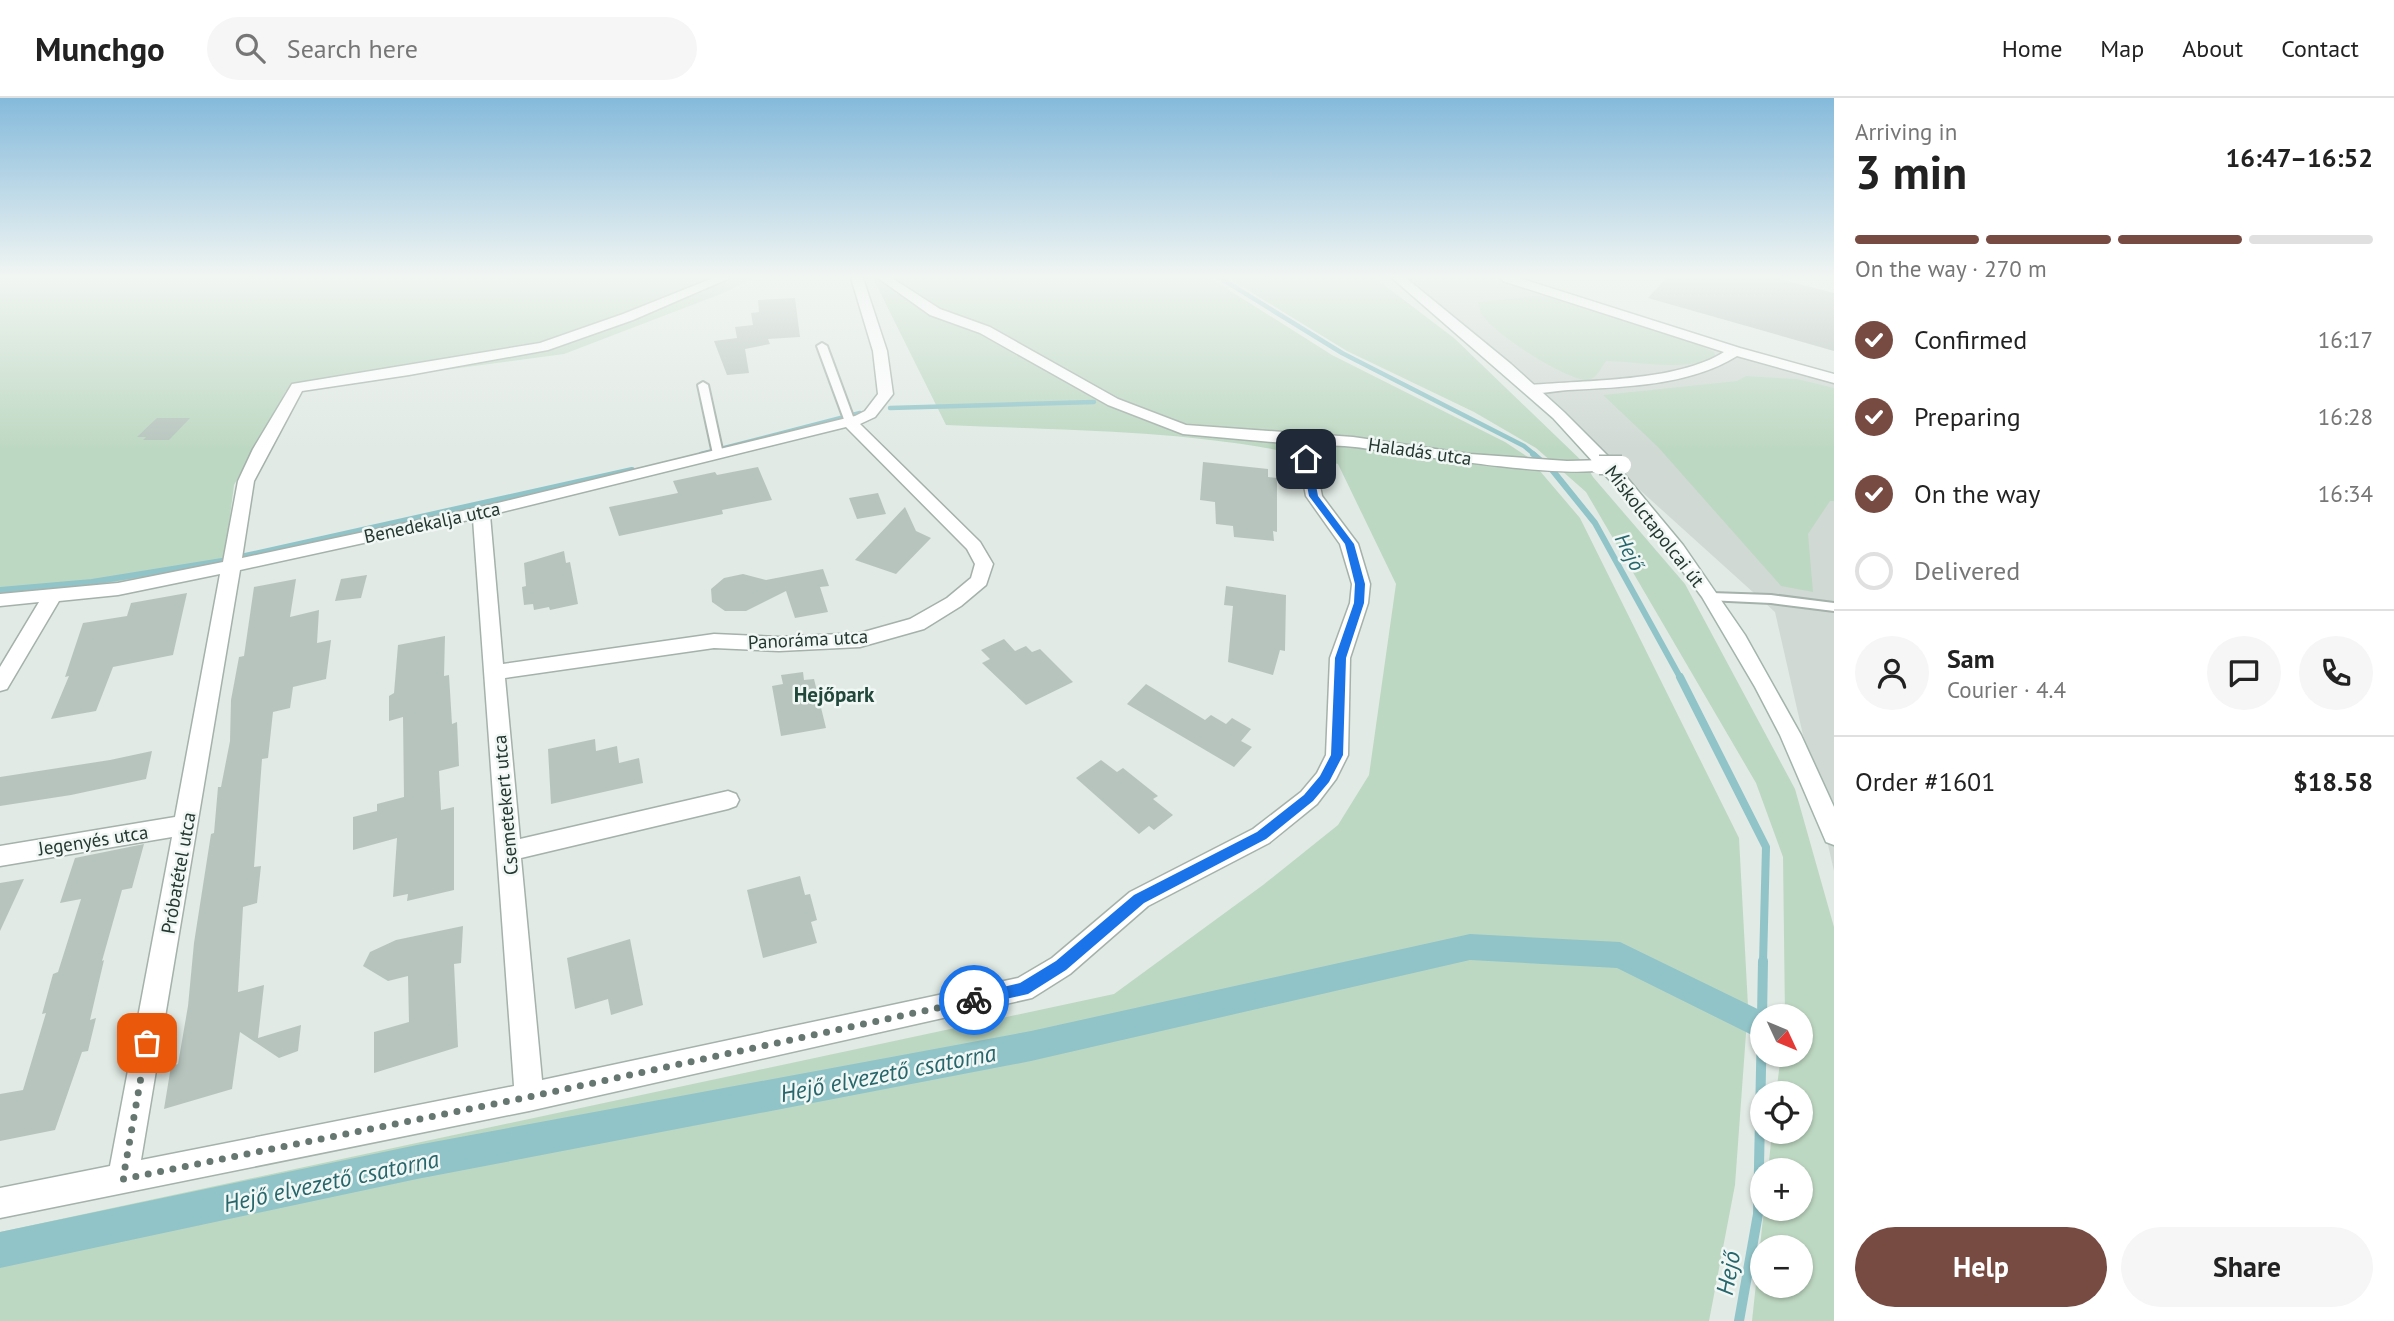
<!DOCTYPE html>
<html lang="en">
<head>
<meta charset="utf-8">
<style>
	body { margin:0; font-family:"PT Sans",sans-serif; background:#f6f6f6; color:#222; height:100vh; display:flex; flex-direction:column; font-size:26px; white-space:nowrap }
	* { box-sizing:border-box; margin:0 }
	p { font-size:23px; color:#767676 }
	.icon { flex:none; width:38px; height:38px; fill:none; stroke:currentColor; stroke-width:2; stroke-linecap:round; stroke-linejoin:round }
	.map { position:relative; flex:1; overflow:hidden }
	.details { display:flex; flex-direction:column; background:#fff; width:560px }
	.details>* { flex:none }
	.needle { width:46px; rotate:134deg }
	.fabs { position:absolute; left:1750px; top:906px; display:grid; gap:14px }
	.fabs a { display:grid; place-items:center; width:63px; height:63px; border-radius:50%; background:#fff; box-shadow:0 2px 5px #0004; font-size:35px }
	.pin { position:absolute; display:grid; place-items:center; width:60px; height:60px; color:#fff; margin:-30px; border-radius:14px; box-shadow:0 4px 10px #0006 }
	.courier { position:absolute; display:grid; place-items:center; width:70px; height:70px; margin:-35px; border:5px solid #1a73e8; border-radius:50%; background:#fff; color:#222; box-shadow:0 2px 9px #0007 }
	.overview em { font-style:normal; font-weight:800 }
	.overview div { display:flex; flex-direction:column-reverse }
	.overview { display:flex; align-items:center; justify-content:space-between; height:119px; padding:0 21px }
	h1 { font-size:46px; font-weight:800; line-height:52px }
	.bar { display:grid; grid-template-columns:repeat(4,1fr); gap:10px 7px; align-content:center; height:84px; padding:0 21px }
	.bar i { height:9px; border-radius:5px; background:#e0e0e0 }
	.bar .active { background:#774b42 }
	.bar p { grid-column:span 4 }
	.line { display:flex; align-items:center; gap:18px; padding:0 21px; border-top:2px solid #e0e0e0 }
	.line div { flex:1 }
	.round { display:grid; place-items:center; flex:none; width:74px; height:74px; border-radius:37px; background:#f6f6f6 }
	ol { padding:0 21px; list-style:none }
	li { display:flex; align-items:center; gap:21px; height:77px }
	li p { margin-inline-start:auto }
	li .icon { padding:7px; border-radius:50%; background:#774b42; color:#fff; stroke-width:4 }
	li:last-child { color:#767676 }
	li i { width:38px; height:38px; border:4px solid #e0e0e0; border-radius:50% }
	.button { display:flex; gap:14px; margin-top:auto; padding:14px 21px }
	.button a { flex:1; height:80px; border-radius:42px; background:#774b42; color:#fff; font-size:28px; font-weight:800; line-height:80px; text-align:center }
	.button a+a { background:#f6f6f6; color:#222 }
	header { display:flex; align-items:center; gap:42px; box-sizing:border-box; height:98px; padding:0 35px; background:#fff; border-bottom:2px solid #e0e0e0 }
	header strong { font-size:33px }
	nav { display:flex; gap:38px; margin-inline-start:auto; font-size:24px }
	.search { width:490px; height:63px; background:#f6f6f6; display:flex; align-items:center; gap:18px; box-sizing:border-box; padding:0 24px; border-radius:38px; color:#767676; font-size:26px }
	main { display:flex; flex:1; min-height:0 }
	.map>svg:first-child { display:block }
	.built { fill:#d0d9d4 }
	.green { fill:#bdd8c2; fill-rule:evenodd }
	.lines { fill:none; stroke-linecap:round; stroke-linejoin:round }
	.stream-far3 { stroke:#90c4c8; stroke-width:4.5 }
	.stream-far2 { stroke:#90c4c8; stroke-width:6 }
	.stream-far1 { stroke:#90c4c8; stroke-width:8 }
	.stream { stroke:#90c4c8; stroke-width:10 }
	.canal { fill:#90c4c8; fill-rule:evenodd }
	.building { fill:#b7c4be }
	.lane-casing { stroke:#a5b1ab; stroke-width:4 }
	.street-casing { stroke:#a5b1ab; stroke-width:3 }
	.secondary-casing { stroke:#a2b4ac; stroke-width:3 }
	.lane { fill:#fff; fill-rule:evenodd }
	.street { fill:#fff; fill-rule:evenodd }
	.secondary { fill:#fff; fill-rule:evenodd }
	.street-bridge-casing { stroke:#a5b1ab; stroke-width:21; stroke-linecap:butt }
	.street-bridge { stroke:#fff; stroke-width:18 }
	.route { fill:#1a73e8 }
	.done { stroke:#667670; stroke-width:7; stroke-dasharray:0 12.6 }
	.labels { text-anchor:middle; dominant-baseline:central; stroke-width:5; stroke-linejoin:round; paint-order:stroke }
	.street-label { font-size:19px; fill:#243831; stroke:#f1f7f4 }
	.water-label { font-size:21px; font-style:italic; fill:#26666c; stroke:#f1f7f4 }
	.neighbourhood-label { font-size:21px; font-weight:bold; fill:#22483c; stroke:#f1f7f4 }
	.near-water-label { font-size:24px; font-style:italic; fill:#26666c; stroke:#f1f7f4 }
</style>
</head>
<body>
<header>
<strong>Munchgo</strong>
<div class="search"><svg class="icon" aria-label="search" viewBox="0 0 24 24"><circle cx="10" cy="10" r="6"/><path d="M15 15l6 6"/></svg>Search here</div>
<nav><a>Home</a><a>Map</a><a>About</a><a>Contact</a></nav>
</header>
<main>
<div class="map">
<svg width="1834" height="1223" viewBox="0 0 1834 1223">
	<rect width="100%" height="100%" fill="#e1eae5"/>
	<path class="built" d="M1405,180H1503L1774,267L1834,282V773L1775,514Z"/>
	<g class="green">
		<path d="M0,180H752L726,194L564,256L286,293L234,387L224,465L87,490L0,497Z"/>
		<path d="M873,180H1210L1332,257L1505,344L1528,359L1580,420L1739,740L1748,908L1735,1087L1709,1223H0V1134L1114,896L1263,787L1338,727L1369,677L1396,486L1338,366C1211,331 1076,333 946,327Z"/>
		<path d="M1228,180H1375L1454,240L1586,367L1593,379L1685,486L1795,691L1834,829V1223H1752L1764,1111H1801V1073H1768L1772,1034H1801V996H1776L1781,957H1801V919H1785L1783,759L1756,685L1586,394L1536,350L1474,314L1347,253ZM1762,1150H1801V1188H1762Z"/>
		<path d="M1544,197L1684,241L1714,254L1716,260C1680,273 1643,264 1606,263C1601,270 1596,282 1587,282C1565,282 1490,233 1481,215C1480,211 1479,207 1478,204Z"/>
		<path d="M1746,278L1797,281L1834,290V403H1830L1808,436L1813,494L1781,488L1658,349L1603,297L1737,283Z"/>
	</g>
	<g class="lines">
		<g class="stream-far3">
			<path d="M1220,180L1342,255L1524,348L1535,357"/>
			<path d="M890,310L1094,304"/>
			<path d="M701,356L860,315"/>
		</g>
		<g class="stream-far2">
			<path d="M1533,356L1553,373L1595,425L1681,581"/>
			<path d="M245,458L632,372"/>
			<path d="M0,492L92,484L222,463"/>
		</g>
		<path class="stream-far1" d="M1680,579L1766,749L1763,865"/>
		<g class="stream">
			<path d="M1762,919L1763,863"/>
			<path d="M1739,1223L1758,1116L1762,924"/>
		</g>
		<path class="canal" d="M1470,836L1620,844L1774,919H1762V942L1617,870L1470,862L1031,963L417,1081L0,1170V1134L417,1047L1031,933Z"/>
	</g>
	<g class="building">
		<path d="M1666,180H1775L1834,195V253L1648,200Z"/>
		<path d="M795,200L800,239L768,241L770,246L745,251L749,275L727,277L714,243L737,240L735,229L753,227L751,215L759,214L758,202Z"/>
		<path d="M157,320H190L169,342H143L146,339H137Z"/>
		<path d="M1203,364L1268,371V379L1277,380V434L1273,433L1274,443L1234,439L1233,428L1216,426L1215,404L1200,402Z"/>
		<path d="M758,369L772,402L722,412L723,416L619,438L609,409L678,395L673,383L715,374L717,377Z"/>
		<path d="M878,395L886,416L857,421L849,400Z"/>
		<path d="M905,409L916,433L931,440L896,476L855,462Z"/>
		<path d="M564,453L566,465L570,464L578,506L550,512L549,509L534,512L533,506L524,507L522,489L526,488L524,465Z"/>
		<path d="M823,471L829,488L820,489L828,514L795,520L786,493L746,513H725L712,504L711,491L724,480L743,476L766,482Z"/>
		<path d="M367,477L361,500L335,503L341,481Z"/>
		<path d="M296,481L290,519L319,512L317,545L331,542L326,581L293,589L290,610L273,614L268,660L262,661L254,769L261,768L257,805L243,809L238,894L264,887L258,940L301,927L298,953L279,960L240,934L232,991L164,1011L171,968L178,966L188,908L194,845L211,736L214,735L218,689H221L230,643L231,602L239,559L244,558L254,489Z"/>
		<path d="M1226,488L1286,497L1285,553L1280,552L1273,577L1228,564L1233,508L1224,507Z"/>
		<path d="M187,495L173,557L113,569L96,613L51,621L69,578L65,579L83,525L127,518L131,505Z"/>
		<path d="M445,538L444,578L449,577L452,626L457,624L459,668L439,673L441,712L454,709V792L407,803L408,796L393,799L397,740L353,752V719L377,713V706L404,699L403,619L389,623V598L394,595L398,547Z"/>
		<path d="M1004,541L1015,553L1026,548L1032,554L1040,551L1073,584L1026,607L982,565L990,561L981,552Z"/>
		<path d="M803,574L804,582L814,581L826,630L781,638L772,588L783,586L781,577Z"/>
		<path d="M1146,586L1205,622L1211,617L1226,626L1232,620L1251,631L1241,643L1252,649L1234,669L1127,606Z"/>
		<path d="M595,641L596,653L617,648L619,665L639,660L643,685L551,706L548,651Z"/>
		<path d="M152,653L146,681L71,697L0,708V679L110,662Z"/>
		<path d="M1101,662L1117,674L1123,670L1158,698L1153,701L1173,717L1154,732L1149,728L1139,736L1076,680Z"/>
		<path d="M144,746L132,790L122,792L102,863L104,862L90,922L96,920L88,953L82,954L55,1032L0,1043V996L23,992L46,915L42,916L53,876L58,874L81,801L60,805L75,760Z"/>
		<path d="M800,778L805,797L810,796L817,822L811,824L817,845L763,860L747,792Z"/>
		<path d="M24,781L0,833V785Z"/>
		<path d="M463,828L461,865L454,866L458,949L374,975V934L409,924L408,878L388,883L363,868L370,854L396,842Z"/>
		<path d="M630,841L643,907L611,917L608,901L575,911L567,860Z"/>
	</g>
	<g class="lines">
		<defs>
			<g id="lane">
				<path d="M822,245L827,248L855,324L854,326L850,327L845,324L817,248Z"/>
				<path d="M703,284L708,287L723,356L718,359L713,356L698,287Z"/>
				<path d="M1711,495L1771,497L1834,505V513L1771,505L1707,502L1705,499L1707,496Z"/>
			</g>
			<g id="street">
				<path d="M713,180H730L633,222L548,252L409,277L302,293L254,383L242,460L481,409L855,318L865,313L878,296L873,253L851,180H863L887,253L893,296L875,319L860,326L980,444L993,466L986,487L961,508L924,531L860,549L779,553L714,550L505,580L520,741L728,693L736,696L739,702L736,708L728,711L521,760L542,982L1018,880L1052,860L1130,794L1253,731L1301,694L1317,675L1326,657L1330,560L1350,505L1352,486L1340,446L1306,398L1296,346L1183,336L1108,307L980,235L930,217L878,180H892L940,211L990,229L1118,301L1186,327L1353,339L1470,356L1567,363L1607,362L1615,367C1595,388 1393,353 1355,349C1341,347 1326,348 1312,347L1322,398L1358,446L1370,486L1368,505L1350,560L1348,657L1336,681L1317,706L1269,745L1148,808L1070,876L1032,900L529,1013L0,1120V1090L110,1068L172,739L0,768V748L175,719L220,476L118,497L59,503L7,591L0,593V569L39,504L0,508V496L118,485L223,464L238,383L253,351L292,286L540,245L623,216ZM846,329L967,451L975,466L971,480L947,500L910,521L860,535L779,539L714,536L503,566L490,417ZM473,421L514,988L141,1062L240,472Z"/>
				<path d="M1501,180H1519L1740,250L1834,276V285L1737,258C1689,288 1623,289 1568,292C1554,293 1538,297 1525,294L1523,291L1530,287C1586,282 1677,284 1724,254L1503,183Z"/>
			</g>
			<path id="secondary" d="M1392,180H1406L1511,266L1564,314L1614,364L1683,447L1745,537L1801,637L1834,709V747L1826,744L1780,637L1755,589L1702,499L1637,412L1553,320Z"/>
		</defs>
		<use href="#lane" class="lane-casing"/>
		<use href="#street" class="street-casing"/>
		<use href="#secondary" class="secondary-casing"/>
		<use href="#lane" class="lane"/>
		<use href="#street" class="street"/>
		<use href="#secondary" class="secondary"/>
		<defs>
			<path id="street-bridge" d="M1599,367H1622"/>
		</defs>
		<use href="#street-bridge" class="street-bridge-casing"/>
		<use href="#street-bridge" class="street-bridge"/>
	</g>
	<linearGradient id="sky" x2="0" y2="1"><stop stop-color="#85badb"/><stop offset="0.51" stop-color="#f2f6f3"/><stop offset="1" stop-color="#f2f6f3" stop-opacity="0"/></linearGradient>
	<rect width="1834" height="351" fill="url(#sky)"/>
	<path class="route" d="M1306,358L1311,361L1318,398L1354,446L1365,486L1364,505L1346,560L1343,657L1329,684L1313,703L1266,741L1144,805L1066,872L1028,896L974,908L969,906L967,902L969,897L1020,885L1056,863L1134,797L1257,734L1304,697L1320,678L1331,657L1335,560L1354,505L1355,486L1345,446L1309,398L1302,361Z"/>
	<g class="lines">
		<path class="done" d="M147,945L123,1081L529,999L974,902"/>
	</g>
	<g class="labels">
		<g class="street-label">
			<text transform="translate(1420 353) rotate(8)">Haladás utca</text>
			<text transform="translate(432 424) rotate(-12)">Benedekalja utca</text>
			<text transform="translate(1655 428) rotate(52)">Miskolctapolcai út</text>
			<text transform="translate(808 541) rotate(-3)">Panoráma utca</text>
			<text transform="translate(505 707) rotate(-95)">Csemetekert utca</text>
			<text transform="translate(93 742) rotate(-9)">Jegenyés utca</text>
			<text transform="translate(178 775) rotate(-80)">Próbatétel utca</text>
		</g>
		<g class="water-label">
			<text transform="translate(1630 454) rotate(62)">Hejő</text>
		</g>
		<g class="neighbourhood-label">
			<text x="834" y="596">Hejőpark</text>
		</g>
		<g class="near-water-label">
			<text transform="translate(888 975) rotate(-11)">Hejő elvezető csatorna</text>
			<text transform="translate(331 1083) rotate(-12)">Hejő elvezető csatorna</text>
			<text transform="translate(1728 1175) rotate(-80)">Hejő</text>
		</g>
	</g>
</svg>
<div class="fabs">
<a><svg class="needle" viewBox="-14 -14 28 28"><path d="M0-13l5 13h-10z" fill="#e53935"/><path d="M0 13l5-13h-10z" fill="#767676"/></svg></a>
<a><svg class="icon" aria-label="locate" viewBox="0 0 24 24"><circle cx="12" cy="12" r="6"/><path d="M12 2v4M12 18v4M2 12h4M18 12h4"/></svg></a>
<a>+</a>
<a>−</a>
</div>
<div class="pin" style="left:147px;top:945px;background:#ea580c"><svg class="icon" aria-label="bag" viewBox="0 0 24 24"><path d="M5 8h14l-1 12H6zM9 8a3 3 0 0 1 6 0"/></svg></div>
<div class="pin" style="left:1306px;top:361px;background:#1f2937"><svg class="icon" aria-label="home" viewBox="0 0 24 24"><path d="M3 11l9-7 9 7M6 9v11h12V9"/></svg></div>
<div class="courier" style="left:974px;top:902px"><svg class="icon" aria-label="bike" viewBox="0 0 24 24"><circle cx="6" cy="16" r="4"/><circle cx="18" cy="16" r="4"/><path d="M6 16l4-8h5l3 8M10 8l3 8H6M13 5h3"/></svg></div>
</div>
<section class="details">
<div class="overview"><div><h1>3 min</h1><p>Arriving in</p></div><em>16:47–16:52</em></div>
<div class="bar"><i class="active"></i><i class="active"></i><i class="active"></i><i></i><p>On the way · 270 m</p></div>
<ol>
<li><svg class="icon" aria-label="check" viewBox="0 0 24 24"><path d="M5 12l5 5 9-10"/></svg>Confirmed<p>16:17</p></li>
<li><svg class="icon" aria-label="check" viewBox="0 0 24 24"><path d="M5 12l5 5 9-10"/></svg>Preparing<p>16:28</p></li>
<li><svg class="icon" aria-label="check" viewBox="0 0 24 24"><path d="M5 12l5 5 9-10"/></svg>On the way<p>16:34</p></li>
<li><i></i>Delivered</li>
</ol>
<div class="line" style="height:126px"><a class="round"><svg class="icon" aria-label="person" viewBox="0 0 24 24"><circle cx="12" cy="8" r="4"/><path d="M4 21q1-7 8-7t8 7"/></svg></a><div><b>Sam</b><p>Courier · 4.4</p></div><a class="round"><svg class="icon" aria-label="chat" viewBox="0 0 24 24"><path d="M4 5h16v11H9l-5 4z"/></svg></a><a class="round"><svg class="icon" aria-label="phone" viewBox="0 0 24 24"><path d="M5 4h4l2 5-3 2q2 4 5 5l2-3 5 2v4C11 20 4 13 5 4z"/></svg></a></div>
<div class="line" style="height:91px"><div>Order #1601</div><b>$18.58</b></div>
<div class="button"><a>Help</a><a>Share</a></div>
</section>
</main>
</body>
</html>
